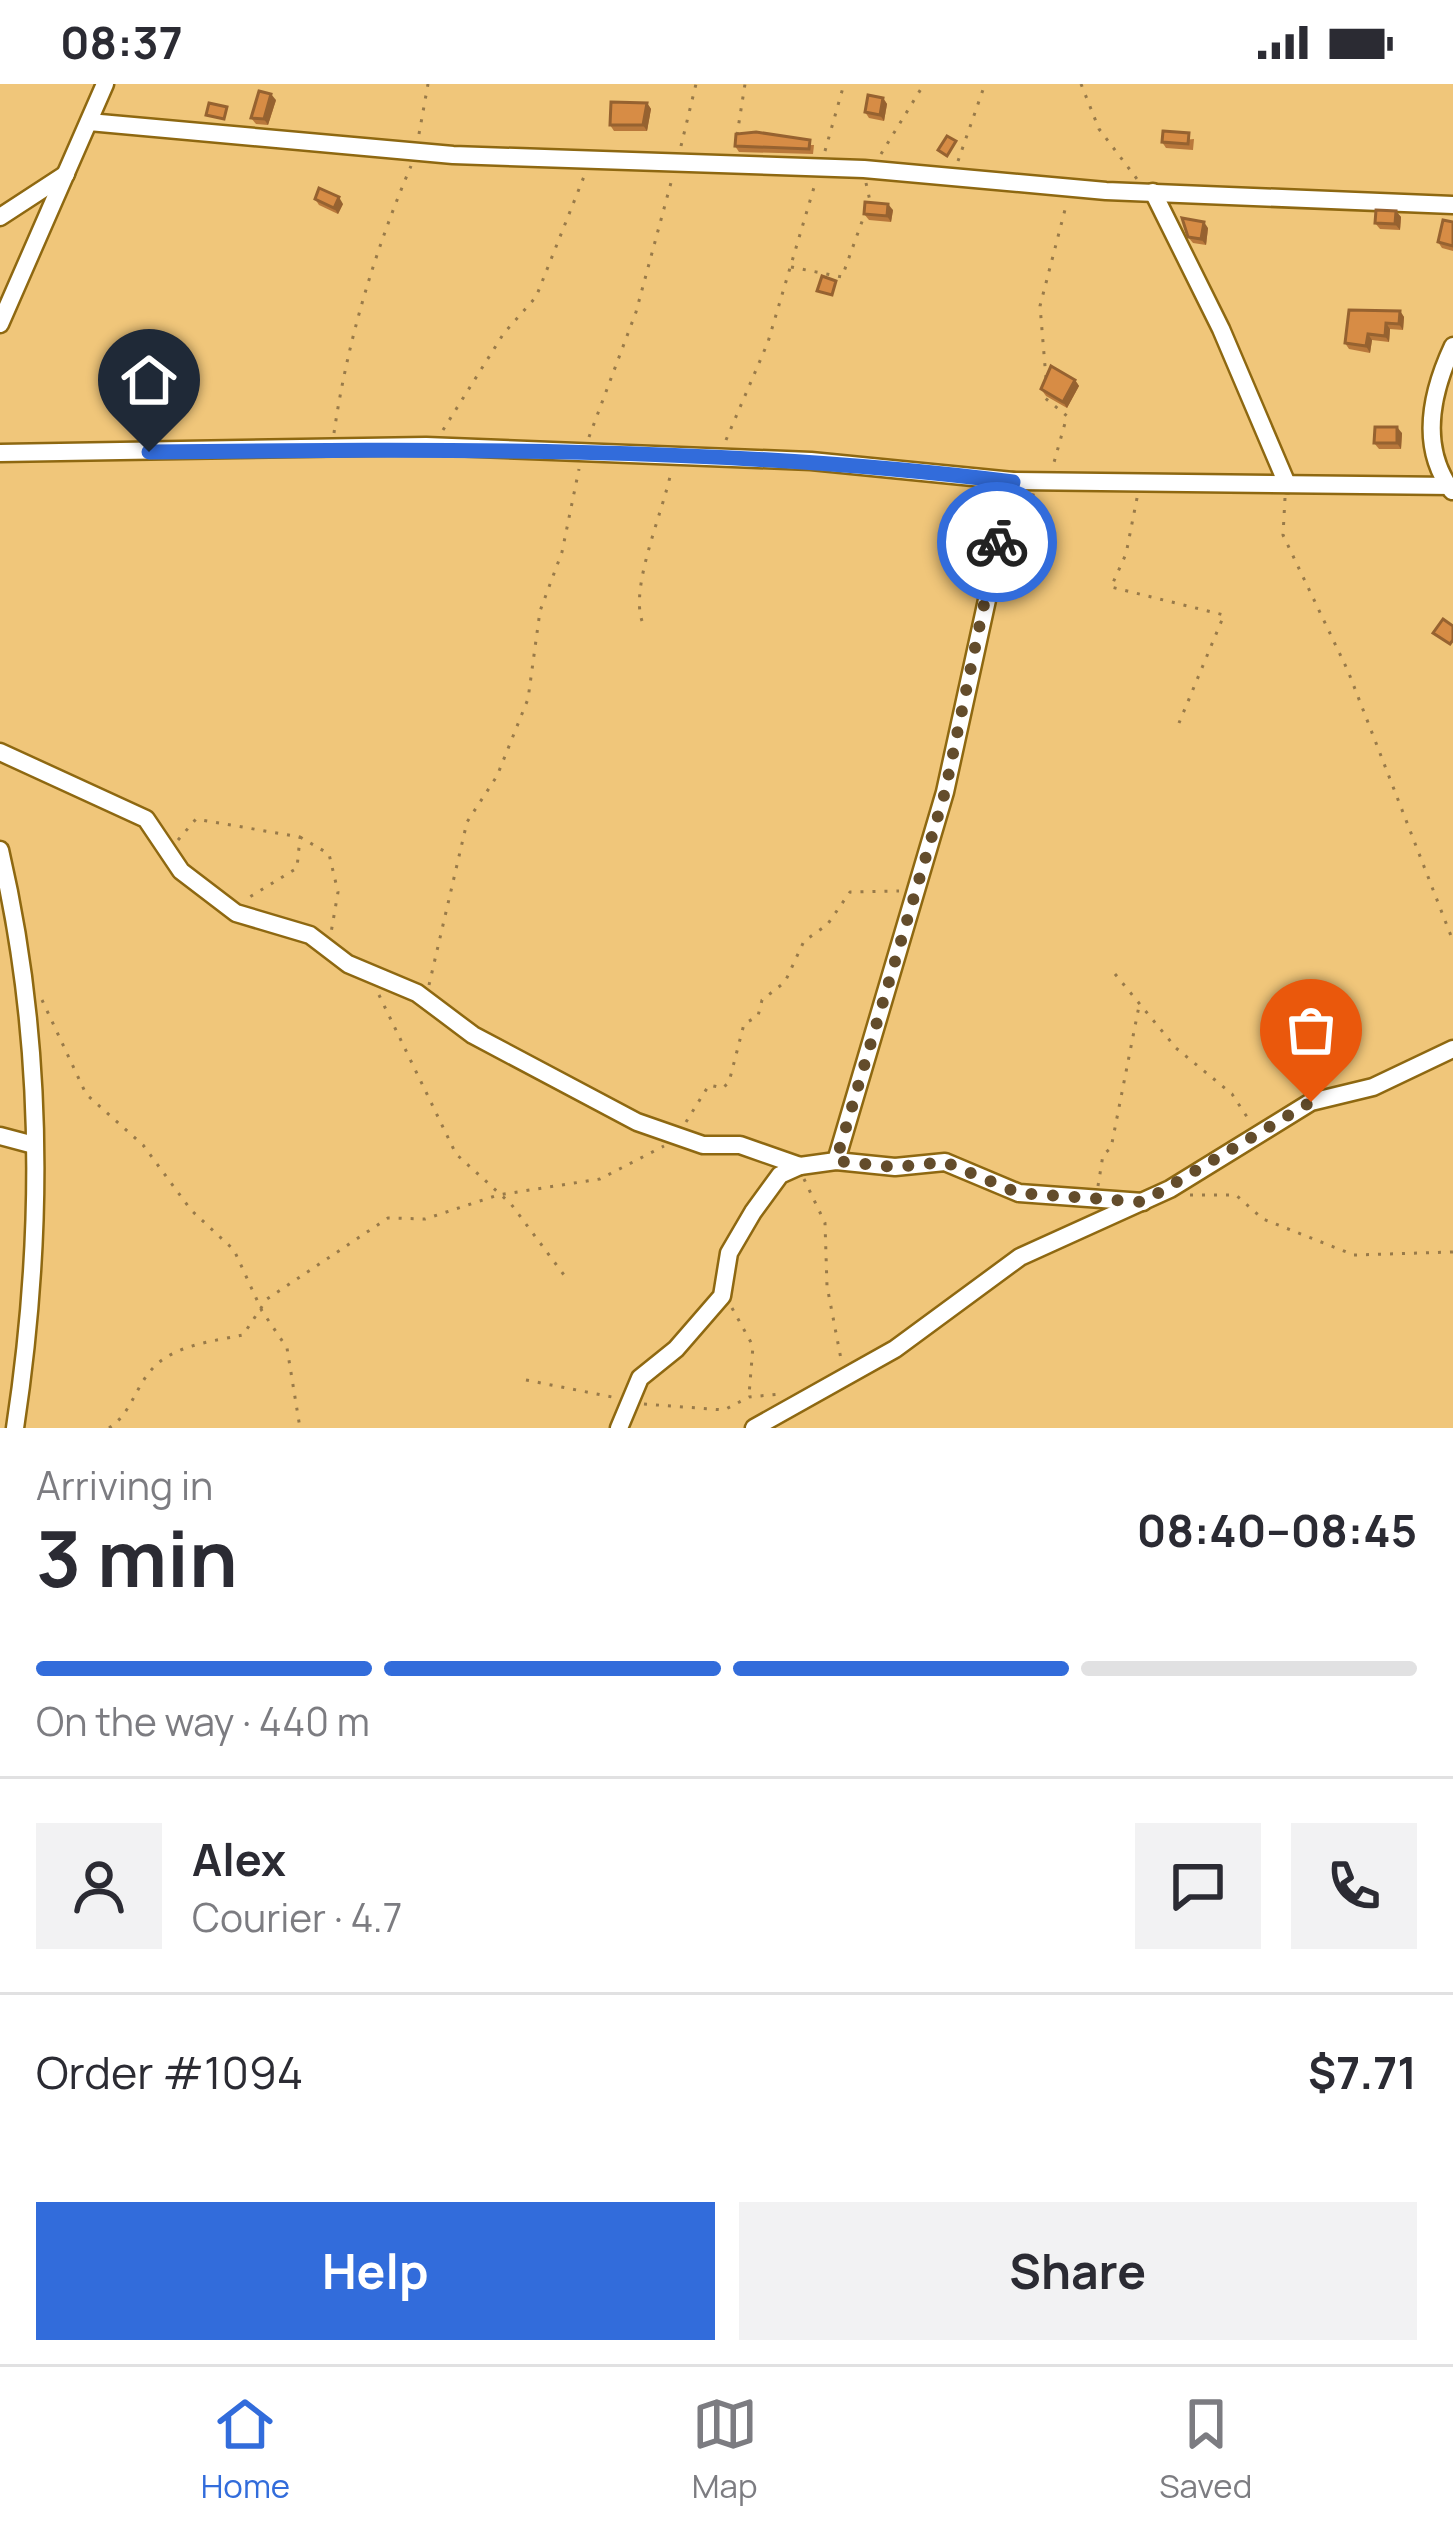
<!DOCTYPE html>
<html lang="en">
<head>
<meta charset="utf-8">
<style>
	body { margin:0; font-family:Manrope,sans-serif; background:#f2f2f3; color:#2b2b33; height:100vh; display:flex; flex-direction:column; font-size:45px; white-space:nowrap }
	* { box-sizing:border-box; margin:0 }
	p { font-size:39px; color:#7c7c81 }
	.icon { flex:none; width:66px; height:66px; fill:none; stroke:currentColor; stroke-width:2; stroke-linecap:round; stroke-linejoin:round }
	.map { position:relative; height:1344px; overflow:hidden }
	.panel { display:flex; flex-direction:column; background:#fff; flex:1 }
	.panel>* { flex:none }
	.pin { position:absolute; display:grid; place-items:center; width:102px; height:102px; color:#fff; margin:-123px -51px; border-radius:50% 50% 50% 0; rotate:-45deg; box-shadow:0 0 12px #0007 }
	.pin .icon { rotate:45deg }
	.courier { position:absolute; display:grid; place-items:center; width:120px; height:120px; margin:-60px; border:9px solid #326cdb; border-radius:50%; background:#fff; color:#222; box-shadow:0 3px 15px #0007 }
	.overview em { font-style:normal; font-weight:700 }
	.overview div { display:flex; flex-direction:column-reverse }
	.overview { display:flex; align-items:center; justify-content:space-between; height:204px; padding:0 36px }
	h1 { font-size:78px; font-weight:700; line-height:90px }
	.bar { display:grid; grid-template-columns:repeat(4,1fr); gap:18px 12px; align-content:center; height:144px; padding:0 36px }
	.bar i { height:15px; border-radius:9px; background:#e1e1e2 }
	.bar .on { background:#326cdb }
	.bar p { grid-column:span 4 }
	.line { display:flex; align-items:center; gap:30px; padding:0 36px; border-top:3px solid #e1e1e2 }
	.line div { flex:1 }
	.round { display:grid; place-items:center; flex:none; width:126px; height:126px; border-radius:0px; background:#f2f2f3 }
	.button { display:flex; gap:24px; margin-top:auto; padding:24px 36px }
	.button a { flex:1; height:138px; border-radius:0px; background:#326cdb; color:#fff; font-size:48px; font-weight:700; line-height:138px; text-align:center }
	.button a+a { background:#f2f2f3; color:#2b2b33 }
	.status { display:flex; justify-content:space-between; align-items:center; height:84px; padding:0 60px; background:#fff; direction:ltr }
	.status svg { height:33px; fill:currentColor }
	.tab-bar { display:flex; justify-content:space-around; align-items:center; height:168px; border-top:3px solid #e1e1e2; background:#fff; font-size:33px; color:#7c7c81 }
	.tab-bar a { display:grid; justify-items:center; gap:6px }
	.tab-bar .on { color:#326cdb }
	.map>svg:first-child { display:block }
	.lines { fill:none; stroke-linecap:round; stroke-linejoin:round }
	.street-casing { stroke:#8e6811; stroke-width:21 }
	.path { stroke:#987a49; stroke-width:3; stroke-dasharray:3 9; stroke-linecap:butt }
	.street { stroke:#fff; stroke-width:16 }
	.wall { fill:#b9783b }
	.shaded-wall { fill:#966230 }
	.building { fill:#d78c45; stroke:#966230; stroke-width:3 }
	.done { stroke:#634c2b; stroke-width:12; stroke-dasharray:0 21.6 }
	.route { stroke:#326cdb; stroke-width:15 }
</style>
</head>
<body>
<div class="status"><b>08:37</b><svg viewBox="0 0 49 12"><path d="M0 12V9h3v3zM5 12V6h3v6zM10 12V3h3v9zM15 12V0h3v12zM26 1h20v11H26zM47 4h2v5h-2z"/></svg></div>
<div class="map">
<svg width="1453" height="1344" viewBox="0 0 1453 1344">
	<rect width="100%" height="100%" fill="#f0c67a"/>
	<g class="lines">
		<defs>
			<g id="street">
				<path d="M89,38L453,71L864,85L1106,107L1453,121"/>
				<path d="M1153,108L1221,245L1287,400"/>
				<path d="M0,133L66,90"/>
				<path d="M0,240L105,0"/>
				<path d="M0,369L426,362L811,377L1013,397L1453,402"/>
				<path d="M1452,407C1419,363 1431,309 1453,262"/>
				<path d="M0,668L146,735L181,787L236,829L310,851L348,880L417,909L473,951L637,1038L703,1061H740L800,1082L836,1077L895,1083L945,1078L1019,1109L1143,1118"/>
				<path d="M0,766C44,955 44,1153 15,1344"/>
				<path d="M0,1052L34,1061"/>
				<path d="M836,1077L945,708L1013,397"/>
				<path d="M619,1344L640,1294L676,1265L722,1212L729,1169L753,1128L780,1091L800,1082"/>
				<path d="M754,1344L895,1265L1020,1173L1170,1105L1311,1018L1373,1003L1453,965"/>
			</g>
		</defs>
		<use href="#street" class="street-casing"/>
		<g class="path">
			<path d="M1081,0L1099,45L1137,95"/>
			<path d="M419,50L428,0"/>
			<path d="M737,51L745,0"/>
			<path d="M681,62L696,0"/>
			<path d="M825,67L844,0"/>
			<path d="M881,70L924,0"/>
			<path d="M958,77L985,0"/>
			<path d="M866,99L870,117"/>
			<path d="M791,183L842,193L864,132"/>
			<path d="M1046,294L1040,222L1067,118"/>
			<path d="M1044,303L1045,314L1067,332L1053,382"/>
			<path d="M443,346L504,249L536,213L585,90"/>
			<path d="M334,349C347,258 375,166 411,82"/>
			<path d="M589,353L636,228L672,95"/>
			<path d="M726,356L768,258L815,100"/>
			<path d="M1137,414L1126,470L1111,503L1224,531L1179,639"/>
			<path d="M1285,414L1283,451L1348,587L1453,857"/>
			<path d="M642,537C630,502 663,428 671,388"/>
			<path d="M300,753L329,770L338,808L331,849"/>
			<path d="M178,756L196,735L300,753L297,784L248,814"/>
			<path d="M1115,890L1176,964L1232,1010L1251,1039"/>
			<path d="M429,901L467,738L497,692L528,615L540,527L562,468L579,385"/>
			<path d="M379,911L456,1070L511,1120L567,1195"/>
			<path d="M42,916L86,1010L143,1061L191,1126L234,1166L262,1227L287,1264L300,1344"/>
			<path d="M686,1038L709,1001L723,1004L729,998L744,940L758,932L762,916L785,898L804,857L827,841L850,808L899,807"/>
			<path d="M804,1095L825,1139L827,1202L841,1275"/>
			<path d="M1098,1102L1103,1071L1111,1064L1139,922"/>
			<path d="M1190,1111H1236L1263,1135L1354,1171L1453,1168"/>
			<path d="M732,1224L753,1262L749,1311"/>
			<path d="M526,1296L617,1314"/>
			<path d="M644,1320L724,1326L749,1313L780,1310"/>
			<path d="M109,1344C132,1329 135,1302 154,1283C175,1261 214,1257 243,1251L267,1215L388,1134L425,1135L498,1111L600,1095L664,1062"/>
		</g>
		<use href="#street" class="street"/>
	</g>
	<g class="wall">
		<path d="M883,14L887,20L884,37L869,34L865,28Z"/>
		<path d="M276,16L268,41L256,40L251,34Z"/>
		<path d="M647,19L651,25L647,47H614L610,41Z"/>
		<path d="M1194,55L1193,66L1166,64L1162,58Z"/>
		<path d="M814,61L813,70L739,68L735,62Z"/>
		<path d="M315,115L343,120L338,130L319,121Z"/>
		<path d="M893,126L891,138L869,136L864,130Z"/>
		<path d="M1396,127L1401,133L1400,146L1380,145L1375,139Z"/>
		<path d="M1453,138V167L1442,164L1438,158Z"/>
		<path d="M1208,144L1206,161L1193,159L1188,153Z"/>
		<path d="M1400,227L1404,233L1403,246L1390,245L1389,258L1372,256L1370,269L1349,265L1345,259Z"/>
		<path d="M1075,296L1079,302L1067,324L1046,312L1041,305Z"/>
		<path d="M1402,349L1401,365H1379L1374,359Z"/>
	</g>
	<g class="shaded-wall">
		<path d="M271,10L276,16L268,41L264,35Z"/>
		<path d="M883,14L887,20L884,37L880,31Z"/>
		<path d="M647,19L651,25L647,47L643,41Z"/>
		<path d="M339,113L343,120L338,130L334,124Z"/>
		<path d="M888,120L893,126L891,138L887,132Z"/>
		<path d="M1396,127L1401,133L1400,146L1395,140Z"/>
		<path d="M1204,138L1208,144L1206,161L1201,155Z"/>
		<path d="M1400,227L1404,233L1403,246L1399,240Z"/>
		<path d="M1386,239L1390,245L1389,258L1385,252Z"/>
		<path d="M1368,250L1372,256L1370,269L1366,262Z"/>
		<path d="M1075,296L1079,302L1067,324L1063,318Z"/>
		<path d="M1397,343L1402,349L1401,365L1397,359Z"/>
	</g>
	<g class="building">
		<path d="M259,7L271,10L264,35L251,34Z"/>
		<path d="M868,11L883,14L880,31L865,28Z"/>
		<path d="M611,18L647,19L643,41H610Z"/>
		<path d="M209,19L227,23L224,35L206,31Z"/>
		<path d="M1163,47L1189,49L1188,60L1162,58Z"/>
		<path d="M756,48L810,56L809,65L735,62L736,50Z"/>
		<path d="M947,52L956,57L947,72L938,66Z"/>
		<path d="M319,104L339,113L334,124L315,115Z"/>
		<path d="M865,118L888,120L887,132L864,130Z"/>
		<path d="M1376,126L1396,127L1395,140L1375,139Z"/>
		<path d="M1182,134L1204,138L1201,155L1188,153Z"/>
		<path d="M1443,136L1453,138V162L1438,158Z"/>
		<path d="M822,192L836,197L832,211L817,207Z"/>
		<path d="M1349,226L1400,227L1399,240L1386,239L1385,252L1368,250L1366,262L1345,259Z"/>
		<path d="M1051,282L1075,296L1063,318L1041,305Z"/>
		<path d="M1375,343H1397V359H1374Z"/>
		<path d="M1021,409L1033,411L1032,422L1018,420Z"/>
		<path d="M1443,535L1453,542V556L1450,560L1433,549Z"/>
	</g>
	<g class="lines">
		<path class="done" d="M997,458L945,708L836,1077L895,1083L945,1078L1018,1109L1143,1118L1311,1018"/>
		<path class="route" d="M149,368C437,365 727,362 1013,398L997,458"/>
	</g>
</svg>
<div class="pin" style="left:1311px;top:1018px;background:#ea580c"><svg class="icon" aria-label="bag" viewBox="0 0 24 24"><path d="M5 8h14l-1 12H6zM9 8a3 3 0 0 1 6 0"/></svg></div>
<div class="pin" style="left:149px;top:368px;background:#1f2937"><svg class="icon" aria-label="home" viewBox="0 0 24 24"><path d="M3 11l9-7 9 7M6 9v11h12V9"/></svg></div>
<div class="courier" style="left:997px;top:458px"><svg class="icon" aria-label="bike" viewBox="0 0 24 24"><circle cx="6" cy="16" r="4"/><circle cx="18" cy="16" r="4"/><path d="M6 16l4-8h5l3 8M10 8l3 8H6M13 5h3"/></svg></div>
</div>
<section class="panel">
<div class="overview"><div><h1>3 min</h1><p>Arriving in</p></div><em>08:40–08:45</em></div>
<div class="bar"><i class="on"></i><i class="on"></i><i class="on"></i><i></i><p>On the way · 440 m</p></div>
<div class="line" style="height:216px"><a class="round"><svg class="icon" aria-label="person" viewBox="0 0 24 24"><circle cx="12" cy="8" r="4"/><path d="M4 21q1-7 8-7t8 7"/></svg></a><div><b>Alex</b><p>Courier · 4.7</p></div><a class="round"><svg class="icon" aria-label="chat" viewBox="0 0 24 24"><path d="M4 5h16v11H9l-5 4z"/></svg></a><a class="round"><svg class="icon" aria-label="phone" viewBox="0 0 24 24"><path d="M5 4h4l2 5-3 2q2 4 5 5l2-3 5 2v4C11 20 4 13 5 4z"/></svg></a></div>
<div class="line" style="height:156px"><div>Order #1094</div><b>$7.71</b></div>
<div class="button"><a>Help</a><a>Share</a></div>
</section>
<nav class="tab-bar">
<a class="on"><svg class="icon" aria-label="home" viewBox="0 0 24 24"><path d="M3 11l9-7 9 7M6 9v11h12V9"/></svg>Home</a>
<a><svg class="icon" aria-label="map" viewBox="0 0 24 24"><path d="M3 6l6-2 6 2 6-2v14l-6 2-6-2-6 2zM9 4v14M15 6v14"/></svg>Map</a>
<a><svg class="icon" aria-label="saved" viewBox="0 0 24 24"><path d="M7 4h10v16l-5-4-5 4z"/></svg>Saved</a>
</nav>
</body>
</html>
